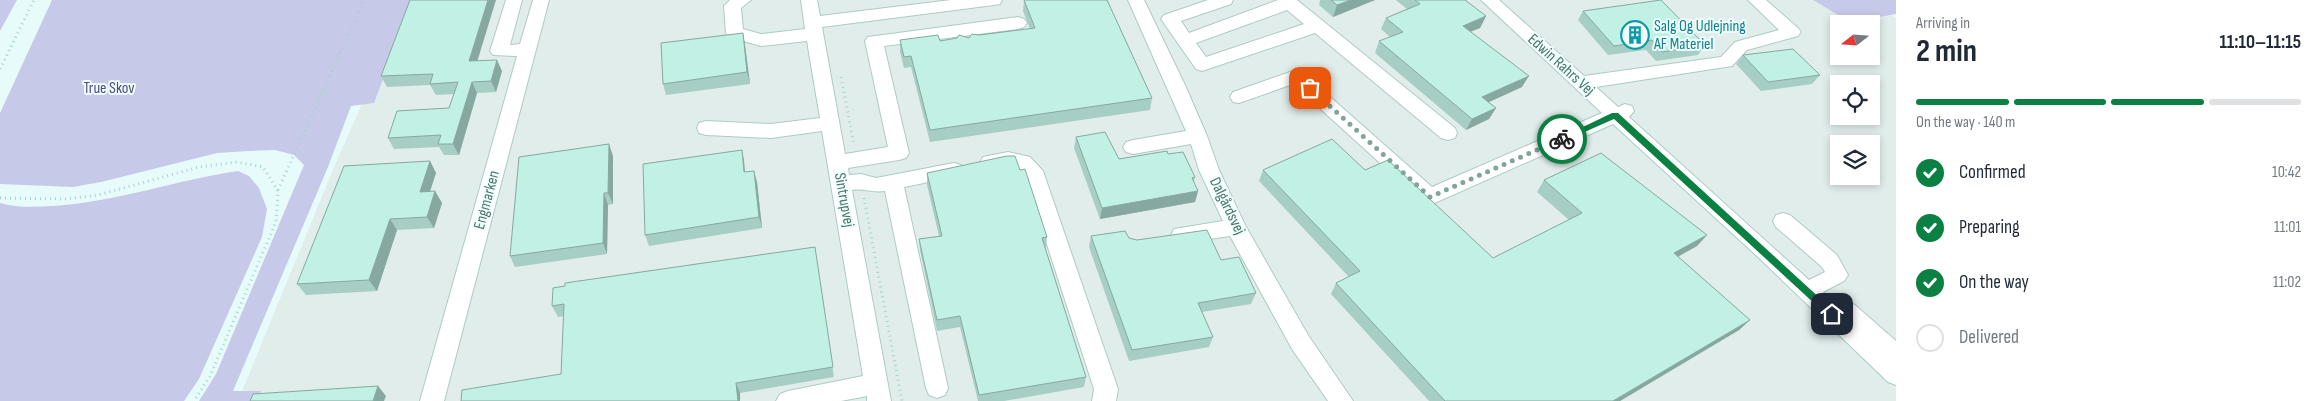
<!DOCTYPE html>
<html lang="en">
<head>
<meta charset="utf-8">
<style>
	body { margin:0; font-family:"Sofia Sans Condensed",sans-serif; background:#f2f2f3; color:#1f2937; height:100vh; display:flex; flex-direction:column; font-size:19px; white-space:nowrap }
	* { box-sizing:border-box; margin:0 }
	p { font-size:16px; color:#747a83 }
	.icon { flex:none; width:28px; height:28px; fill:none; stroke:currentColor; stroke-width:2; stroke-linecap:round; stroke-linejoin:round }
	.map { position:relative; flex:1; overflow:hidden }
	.panel { display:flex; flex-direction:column; background:#fff; width:425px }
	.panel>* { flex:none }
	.needle { width:32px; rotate:253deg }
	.buttons { position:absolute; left:1830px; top:15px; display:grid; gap:10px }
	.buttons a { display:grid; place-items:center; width:50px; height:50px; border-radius:0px; background:#fff; box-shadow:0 2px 8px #0003; font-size:25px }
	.pin { position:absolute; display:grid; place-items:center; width:42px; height:42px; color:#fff; margin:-21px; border-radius:10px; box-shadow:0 2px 8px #0006 }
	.courier { position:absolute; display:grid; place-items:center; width:50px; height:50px; margin:-25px; border:4px solid #0b8043; border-radius:50%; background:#fff; color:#222; box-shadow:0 1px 6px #0007 }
	.overview em { font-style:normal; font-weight:700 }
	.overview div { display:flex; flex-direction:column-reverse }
	.overview { display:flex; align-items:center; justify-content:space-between; height:85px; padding:0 20px }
	h1 { font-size:32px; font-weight:700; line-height:38px }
	.bar { display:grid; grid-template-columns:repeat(4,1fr); gap:8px 5px; align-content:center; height:60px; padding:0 20px }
	.bar i { height:6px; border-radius:4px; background:#e0e1e3 }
	.bar .active { background:#0b8043 }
	.bar p { grid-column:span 4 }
	ol { padding:0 20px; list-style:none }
	li { display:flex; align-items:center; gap:15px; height:55px }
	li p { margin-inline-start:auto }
	li .icon { padding:5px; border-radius:50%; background:#0b8043; color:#fff; stroke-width:4 }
	li:last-child { color:#747a83 }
	li i { width:28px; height:28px; border:2px solid #e0e1e3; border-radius:50% }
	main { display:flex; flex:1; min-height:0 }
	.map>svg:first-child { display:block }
	.industrial { fill:#e1edeb; fill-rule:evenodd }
	.green { fill:#c7c9e9 }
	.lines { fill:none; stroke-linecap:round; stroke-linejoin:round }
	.minor-casing { stroke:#accbc4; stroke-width:2 }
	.path { stroke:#a4d5c8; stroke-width:3; stroke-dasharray:1 4; stroke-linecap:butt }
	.minor { fill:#fff; fill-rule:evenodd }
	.wall { fill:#a6cec4 }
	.shaded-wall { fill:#87a8a0 }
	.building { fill:#c1f0e4; stroke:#87a8a0 }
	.route { fill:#0b8043 }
	.done { stroke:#83a49c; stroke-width:5; stroke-dasharray:0 9 }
	.labels { text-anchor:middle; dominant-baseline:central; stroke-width:4; stroke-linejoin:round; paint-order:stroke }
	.culture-label { font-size:16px; fill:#0d838f; stroke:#effefd; text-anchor:start }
	.street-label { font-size:16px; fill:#4d7569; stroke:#effefd }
	.park-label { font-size:16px; fill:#4f4b86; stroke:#effefd }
</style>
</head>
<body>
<main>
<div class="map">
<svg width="1896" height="401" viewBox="0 0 1896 401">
	<rect width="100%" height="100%" fill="#e8fbfb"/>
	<path class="industrial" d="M408,0H1862L1896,18V401H238L334,167ZM1839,24H1871V56H1839ZM1839,84H1871V116H1839ZM1839,144H1871V176H1839Z"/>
	<g class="green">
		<path d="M0,0H17L0,31Z"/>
		<path d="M52,0H413L374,103L351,106L328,167L233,391H261L258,401H199L216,374L304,165L294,155L275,150L249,151L217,153L101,182L73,187L0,184V113Z"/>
		<path d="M1813,0H1896V14L1850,22Z"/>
		<path d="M238,171L249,176L259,188L267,209L262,237L199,379L184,401H0V203C17,208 36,207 53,206C116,202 176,180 238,171Z"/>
	</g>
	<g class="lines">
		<defs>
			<g id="minor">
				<path d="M506,0H522L510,45L520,44L533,0H549L444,401H420L517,56L493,55L490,51Z"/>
				<path d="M730,0H751L741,8L743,29L761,34L805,29L801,0H817L820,16L951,0H1002L1000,4L994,5L822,27L845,154L888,147L865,41L868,37L1018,17L1024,19L1027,23L1024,27L1018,29L884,46L909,153L906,158L899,160L848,168L849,175L861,174L876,178L954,163L961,165L964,170L961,175L954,177L904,187L948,388L945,395L937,398L929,395L926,388L885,191C873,193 864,188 852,190L891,401H867V396L841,401H776L780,394L788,391L863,376L822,131L771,138L706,135L699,133L697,128L699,123L706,121L771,124L820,118L807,41L761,46L729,37L726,33L724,6Z"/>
				<path d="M1128,0H1144L1185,85L1207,136L1219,170L1245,225L1308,335L1353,401H1328L1292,349L1230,236L1181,243L1174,241L1171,235L1174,229L1223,221L1199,170L1191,144L1133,154L1126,152L1123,147L1126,142L1133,140L1186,131Z"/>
				<path d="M1208,0H1233L1231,4L1181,21L1189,33L1278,0H1297L1455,128L1457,133L1455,138L1448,140L1441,138L1315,33L1208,69L1202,71L1196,69L1161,19L1164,15ZM1287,10L1304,24L1206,57L1196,43Z"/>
				<path d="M1481,0H1499L1584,76L1721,57L1735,42L1779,30L1748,0H1766L1798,28L1801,32L1798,36L1747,50L1732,66L1596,87L1618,107L1625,104L1632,106L1634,111L1629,117L1809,280L1825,272L1822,267L1776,227L1773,221L1776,215L1783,213L1790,215L1837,255L1848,275L1844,281L1823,292L1838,307L1847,302L1855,305L1896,341V385L1888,382L1758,257L1613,124L1430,205L1423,202L1293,84L1239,103L1233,102L1230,97L1233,92L1290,72L1296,70L1302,72L1432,187L1602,113Z"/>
				<path d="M1008,152L1030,157L1043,171L1118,389L1116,401H1092L1094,389L1024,174L1015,166L990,169L983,167L980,162L983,157Z"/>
			</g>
		</defs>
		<use href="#minor" class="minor-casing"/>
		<g class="path">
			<path d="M0,69L34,0"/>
			<path d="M841,77L854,145"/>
			<path d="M278,190L364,0"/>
			<path d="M0,198L65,199L98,195L199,167L237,162L263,167L278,191L276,222L210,376L194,401"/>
			<path d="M864,198L902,401"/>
		</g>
		<use href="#minor" class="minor"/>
	</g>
	<g class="wall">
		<path d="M1024,0H1107L1152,98L1150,110L930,142L911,67L904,68L900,52V40L940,41L969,38L979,35L1030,29L1023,11Z"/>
		<path d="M1320,0H1375L1333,17L1319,5Z"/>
		<path d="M1396,0H1465L1486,16L1480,28L1470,32L1522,87L1489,102L1496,108L1489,119L1466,130L1375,53L1379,41L1390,37L1381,29L1386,18L1407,9Z"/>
		<path d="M1583,11L1705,45L1698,55L1656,61L1646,50L1608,55L1578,20Z"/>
		<path d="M743,33L745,45L750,84L666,95L663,84Z"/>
		<path d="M1743,55L1820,75L1812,84L1761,91L1736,64Z"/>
		<path d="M477,61L502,71L496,92L477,93L459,155H444L439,147L394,149L388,138L449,108L454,94L436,95L430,85L387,87L381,76Z"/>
		<path d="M1076,137L1119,159L1168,154L1195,177L1194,182L1198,191L1195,202L1100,219L1074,148Z"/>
		<path d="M742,150L744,161L745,172L757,182L762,228L649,246L645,235Z"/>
		<path d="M613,156V204L608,205L607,254L515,267L510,256Z"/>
		<path d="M430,161L436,173L430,192L435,191L442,203L434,228L397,230L377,291L306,295L297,284Z"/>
		<path d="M1263,170H1365L1493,258L1569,220L1537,192L1544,180L1707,235L1697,246L1678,257L1750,320L1739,330L1620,401H1429L1331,294L1336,283L1349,277L1259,181Z"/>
		<path d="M927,173L1047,237L1046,248H1045L1086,377L1084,387L1004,401H978L960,327L937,331L920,250L919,239L939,236L927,185Z"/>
		<path d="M1091,236L1129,238L1221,260L1256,293L1251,304L1202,312L1213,337L1209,347L1129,361L1089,247Z"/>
		<path d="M815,247L834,377L740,393L561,374L564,316L558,317L552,306Z"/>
	</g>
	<g class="shaded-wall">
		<path d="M488,0H496L474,72L469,61Z"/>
		<path d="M1351,0H1375L1333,17L1337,5Z"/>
		<path d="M1486,16L1480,28L1457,37L1463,26Z"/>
		<path d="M743,33L745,45L750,84L747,72Z"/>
		<path d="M497,60L502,71L496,92L491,81Z"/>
		<path d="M1529,76L1522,87L1476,108L1482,97Z"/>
		<path d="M472,82L477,93L459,155L453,144Z"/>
		<path d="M1496,108L1489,119L1466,130L1472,119Z"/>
		<path d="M609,144L613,156V204L608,193Z"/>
		<path d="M742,150L744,161L746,184L744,172Z"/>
		<path d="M430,161L436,173L426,203L420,192Z"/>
		<path d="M754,171L757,182L762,228L759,217Z"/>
		<path d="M435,191L442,203L434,228L427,217Z"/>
		<path d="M1198,191L1195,202L1100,219L1102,208Z"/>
		<path d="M604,193L608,205L607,254L603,243Z"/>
		<path d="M390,219L397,230L377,291L369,280Z"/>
		<path d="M1707,235L1697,246L1664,264L1674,253Z"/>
		<path d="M1750,320L1739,330L1620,401H1613Z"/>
		<path d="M736,383L740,393V401H738Z"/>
		<path d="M378,386L386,396L384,401H373Z"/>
	</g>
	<g class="building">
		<path d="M410,0H488L469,61L497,60L491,81L472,82L453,144H438L441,135L388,138L397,111L449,108L458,82L430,84L433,74L381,76Z"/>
		<path d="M1024,0H1107L1152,98L930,130L911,56L904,57L900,40L938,35L940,41L957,38L959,35L969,38L972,34L979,35L1035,28Z"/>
		<path d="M1331,0H1351L1337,5Z"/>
		<path d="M1415,0H1465L1486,16L1463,26L1529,76L1482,97L1496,108L1472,119L1379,41L1403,32L1386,18L1420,4Z"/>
		<path d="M1661,0L1705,45L1662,52L1652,40L1614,46L1583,11Z"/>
		<path d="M743,33L747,72L663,84L661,43Z"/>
		<path d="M1793,49L1820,75L1768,82L1743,55Z"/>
		<path d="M1105,132L1119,159L1167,151L1168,154L1183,152L1195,177L1192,178L1198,191L1102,208L1076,137Z"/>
		<path d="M1332,139L1365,170L1388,160L1493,258L1582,213L1544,180L1601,153L1707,235L1674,253L1750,320L1613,401H1445L1336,283L1360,271L1263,170Z"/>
		<path d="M609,144L608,193H604L603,243L510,256L519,157Z"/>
		<path d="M742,150L744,172L754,171L759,217L645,235L643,164Z"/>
		<path d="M1007,156H1015L1020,170L1025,169L1047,237L1042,238L1086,377L979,395L960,316L937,320L919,239L942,236L927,173Z"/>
		<path d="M430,161L420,192L435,191L427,217L390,219L369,280L297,284L344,166Z"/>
		<path d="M1207,230L1221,260L1239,257L1256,293L1198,303L1213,337L1132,350L1091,236L1125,231L1129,238L1137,240Z"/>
		<path d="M815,247L833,367L736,383L738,401H461L462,390L561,374L564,304L552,306L553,288L565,286V283Z"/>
		<path d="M378,386L373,401H250L253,394Z"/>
	</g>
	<path class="route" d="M1612,113H1618L1835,312V317H1829L1614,119L1564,141L1558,139Z"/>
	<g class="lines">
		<path class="done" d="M1310,88L1430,197L1562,139"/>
	</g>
	<defs>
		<symbol id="building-ring" viewBox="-11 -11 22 22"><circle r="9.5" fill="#effefd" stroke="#0f9aa8" stroke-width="1.5"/><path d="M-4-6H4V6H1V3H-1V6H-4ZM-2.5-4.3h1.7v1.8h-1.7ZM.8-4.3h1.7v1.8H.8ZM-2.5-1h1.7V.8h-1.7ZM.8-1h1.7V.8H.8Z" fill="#0f9aa8"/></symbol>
	</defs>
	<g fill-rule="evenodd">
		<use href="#building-ring" x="1619" y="19" width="32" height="32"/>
	</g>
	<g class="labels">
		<g class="culture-label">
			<text x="1654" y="26">Salg Og Udlejning<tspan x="1654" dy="18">AF Materiel</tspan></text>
		</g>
		<g class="street-label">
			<text transform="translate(1561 65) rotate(42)">Edwin Rahrs Vej</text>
			<text transform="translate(487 200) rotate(-75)">Engmarken</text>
			<text transform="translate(844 200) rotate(80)">Sintrupvej</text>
			<text transform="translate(1227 206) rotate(64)">Dalgårdsvej</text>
		</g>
		<g class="park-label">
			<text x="109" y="88">True Skov</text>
		</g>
	</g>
</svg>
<div class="buttons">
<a><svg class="needle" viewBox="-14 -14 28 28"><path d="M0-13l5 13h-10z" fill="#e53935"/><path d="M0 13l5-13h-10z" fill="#747a83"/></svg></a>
<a><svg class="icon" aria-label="locate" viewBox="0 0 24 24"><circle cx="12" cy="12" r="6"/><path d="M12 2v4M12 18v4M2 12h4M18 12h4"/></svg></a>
<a><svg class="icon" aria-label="layers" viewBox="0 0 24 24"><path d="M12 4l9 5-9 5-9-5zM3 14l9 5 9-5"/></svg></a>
</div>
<div class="pin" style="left:1310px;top:88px;background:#ea580c"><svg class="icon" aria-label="bag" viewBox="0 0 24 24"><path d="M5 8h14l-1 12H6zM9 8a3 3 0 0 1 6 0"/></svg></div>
<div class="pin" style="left:1832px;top:314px;background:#1f2937"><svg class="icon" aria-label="home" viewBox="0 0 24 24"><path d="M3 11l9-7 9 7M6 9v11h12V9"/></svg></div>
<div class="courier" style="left:1562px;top:139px"><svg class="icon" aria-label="bike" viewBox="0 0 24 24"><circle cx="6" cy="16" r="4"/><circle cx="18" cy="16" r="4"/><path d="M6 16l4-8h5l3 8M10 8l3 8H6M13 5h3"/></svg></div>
</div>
<section class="panel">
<div class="overview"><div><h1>2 min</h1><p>Arriving in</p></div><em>11:10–11:15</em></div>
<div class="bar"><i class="active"></i><i class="active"></i><i class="active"></i><i></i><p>On the way · 140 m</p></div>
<ol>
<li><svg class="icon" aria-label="check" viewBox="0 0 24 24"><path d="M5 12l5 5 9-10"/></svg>Confirmed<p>10:42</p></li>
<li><svg class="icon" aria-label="check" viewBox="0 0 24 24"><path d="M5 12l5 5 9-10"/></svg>Preparing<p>11:01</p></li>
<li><svg class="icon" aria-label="check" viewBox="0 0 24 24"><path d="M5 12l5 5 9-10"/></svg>On the way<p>11:02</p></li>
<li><i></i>Delivered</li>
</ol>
</section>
</main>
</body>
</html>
